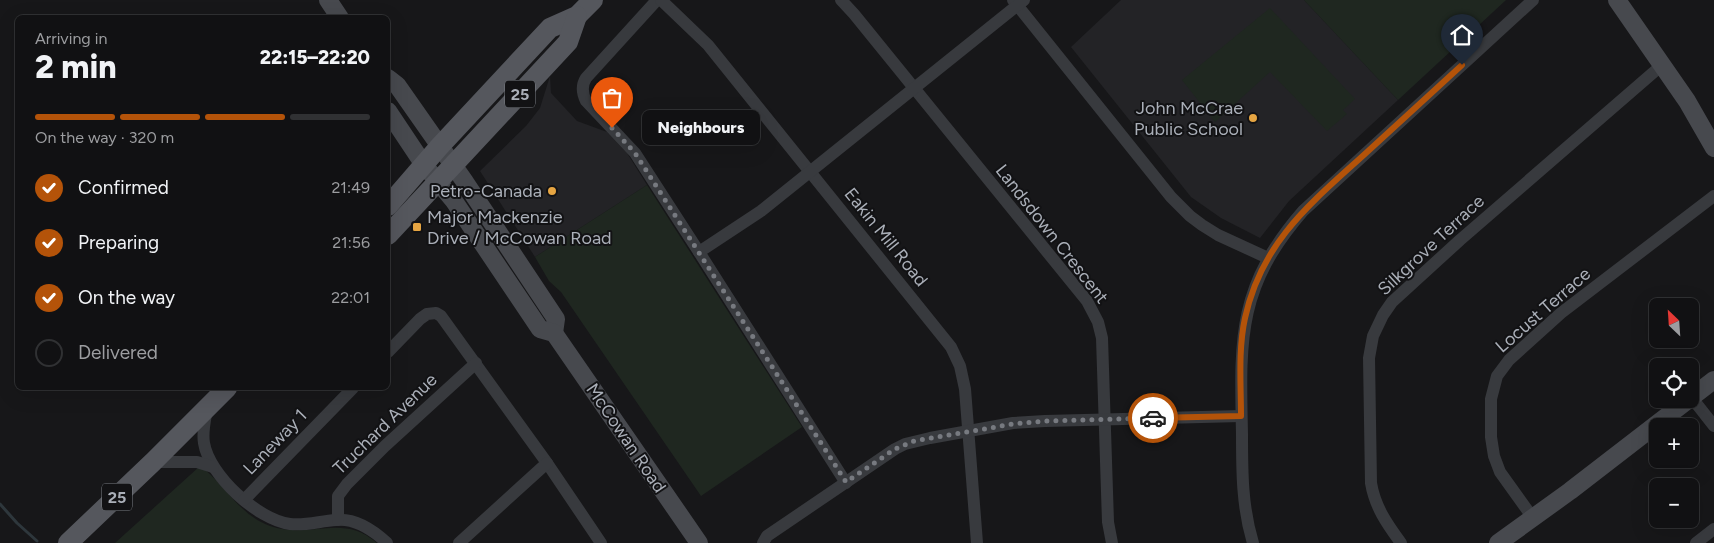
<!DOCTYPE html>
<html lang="en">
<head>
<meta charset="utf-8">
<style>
	body { margin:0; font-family:Figtree,sans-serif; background:#1a1a1c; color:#f1f3f6; height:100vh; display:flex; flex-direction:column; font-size:19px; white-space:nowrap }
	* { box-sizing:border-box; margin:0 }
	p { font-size:16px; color:#9c9da0 }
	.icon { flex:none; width:28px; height:28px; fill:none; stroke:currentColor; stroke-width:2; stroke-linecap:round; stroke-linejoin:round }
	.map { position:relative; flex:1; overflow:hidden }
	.side { position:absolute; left:15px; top:15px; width:375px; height:375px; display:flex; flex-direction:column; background:#111113; border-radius:8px; box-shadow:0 5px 20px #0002,0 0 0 1px #303133 }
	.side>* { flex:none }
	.needle { width:32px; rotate:335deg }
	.tools { position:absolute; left:1649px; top:298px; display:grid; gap:10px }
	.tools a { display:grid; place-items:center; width:50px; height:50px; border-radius:8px; background:#111113; box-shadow:0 5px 20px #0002,0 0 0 1px #303133; font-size:25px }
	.pin { position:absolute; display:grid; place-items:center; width:42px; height:42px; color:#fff; margin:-51px -21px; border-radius:50% 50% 50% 0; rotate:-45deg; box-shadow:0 0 5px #0007 }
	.pin .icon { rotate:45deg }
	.courier { position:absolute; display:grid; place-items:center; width:50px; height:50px; margin:-25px; border:4px solid #b45309; border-radius:50%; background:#fff; color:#222; box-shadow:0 1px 6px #0007 }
	.bubble { position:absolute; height:35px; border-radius:8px; background:#111113; box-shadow:0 5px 20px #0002,0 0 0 1px #303133; font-size:16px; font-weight:800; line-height:35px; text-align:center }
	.overview em { font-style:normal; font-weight:800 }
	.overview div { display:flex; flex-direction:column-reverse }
	.overview { display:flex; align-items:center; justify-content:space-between; height:85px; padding:0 20px }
	h1 { font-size:32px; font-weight:800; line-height:38px }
	.bar { display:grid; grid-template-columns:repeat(4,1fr); gap:8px 5px; align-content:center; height:60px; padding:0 20px }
	.bar i { height:6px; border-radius:4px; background:#303133 }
	.bar .on { background:#b45309 }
	.bar p { grid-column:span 4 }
	ol { padding:0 20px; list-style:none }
	li { display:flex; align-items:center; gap:15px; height:55px }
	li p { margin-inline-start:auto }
	li .icon { padding:5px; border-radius:50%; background:#b45309; color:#fff; stroke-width:4 }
	li:last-child { color:#9c9da0 }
	li i { width:28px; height:28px; border:2px solid #303133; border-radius:50% }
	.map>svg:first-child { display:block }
	.built { fill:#232326 }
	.green { fill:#1f2720 }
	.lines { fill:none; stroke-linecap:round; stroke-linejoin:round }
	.stream { stroke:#2e373c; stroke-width:3 }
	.street { stroke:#383a3e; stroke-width:12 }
	.secondary { stroke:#47494e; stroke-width:18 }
	.primary { stroke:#55575d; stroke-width:20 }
	.done { stroke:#777a80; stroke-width:5; stroke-dasharray:0 9 }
	.route { stroke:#b45309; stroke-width:6 }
	.poi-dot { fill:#e6a542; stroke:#121214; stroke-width:2 }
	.labels { text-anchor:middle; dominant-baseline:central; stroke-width:4; stroke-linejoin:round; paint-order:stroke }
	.shield { fill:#121214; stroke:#7c8087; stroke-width:1 }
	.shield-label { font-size:16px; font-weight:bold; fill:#aaafb8 }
	.poi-label { font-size:18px; fill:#aaafb8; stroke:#121214; text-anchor:end }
	.street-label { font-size:18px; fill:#aaafb8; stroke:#121214 }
</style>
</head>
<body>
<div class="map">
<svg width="1714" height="543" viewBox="0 0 1714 543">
	<rect width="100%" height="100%" fill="#171719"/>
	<g class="built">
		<path d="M1121,0H1304L1398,100L1289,201L1260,238L1221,218L1191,197L1071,47Z"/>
		<path d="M550,76L551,93L577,121L607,132L627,153L647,185L535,257L480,171L526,126L540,108Z"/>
	</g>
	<g class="green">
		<path d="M1304,0H1506L1398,100Z"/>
		<path d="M1270,8L1355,99L1343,110L1347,114L1327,131L1270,72L1215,122L1182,80Z"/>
		<path d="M647,185L802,427L701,496L561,292L549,281L535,257Z"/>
		<path d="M200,466C225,484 239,515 270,526C310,540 342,512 377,543H115Z"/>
	</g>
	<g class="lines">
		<path class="stream" d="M0,504L17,523L37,541"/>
		<g class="street">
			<path d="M657,0L586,78C581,86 582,93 586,101L635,153L699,252"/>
			<path d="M661,0L708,45L951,347L960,366L965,389L977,543"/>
			<path d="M841,0L854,14L1087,301L1098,322L1102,338L1108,522L1112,543"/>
			<path d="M1013,0L1171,197L1190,216L1202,225L1218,235L1268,258"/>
			<path d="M388,352L420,319L427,314L436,313L441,316L547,463L601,543"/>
			<path d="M1692,398L1714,426"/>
			<path d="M207,409C205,420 202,432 204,443C209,475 258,520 290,524C305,526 320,521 336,520C355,518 373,530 387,543"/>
			<path d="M153,462H197L213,467"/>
			<path d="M846,483L699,252L761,211L1024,0"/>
			<path d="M244,500L353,388"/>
			<path d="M1533,518L1500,472L1494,456L1491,437V399L1497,376L1509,360L1561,313L1714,196"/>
			<path d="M338,520V496L347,484L385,446L476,363"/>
			<path d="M459,543L547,463"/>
			<path d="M763,543L767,536L895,449L905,444L930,438L1013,423L1045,421L1241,416"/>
			<path d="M1253,543C1242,507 1242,471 1242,434C1240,339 1237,287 1303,211L1533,0"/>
			<path d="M1401,543C1387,524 1375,507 1371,483L1369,358L1373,336L1383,315L1392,302L1460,240L1662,65"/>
			<path d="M1696,543L1714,529"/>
		</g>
		<g class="secondary">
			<path d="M328,0L340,18"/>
			<path d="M1617,0L1687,101L1714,148"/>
			<path d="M388,78L397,85L465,182L556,319L554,333"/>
			<path d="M388,111L424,165L454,201L540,329L554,333L699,543"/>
			<path d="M1498,543L1570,491L1714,380"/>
		</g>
		<g class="primary">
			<path d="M388,206L439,147L550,28L577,16L593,0"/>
			<path d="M388,235L568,42L577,16"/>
			<path d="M68,543L153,462L227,388"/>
		</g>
	</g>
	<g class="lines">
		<path class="done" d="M612,128L635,153L846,482L895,449L914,441L1013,424L1045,421L1153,418"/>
		<path class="route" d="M1153,418L1241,416C1241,384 1238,350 1245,318C1262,241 1311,203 1366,153C1398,124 1430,94 1462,65"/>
	</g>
	<g class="poi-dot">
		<circle cx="1253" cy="118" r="5"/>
		<circle cx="552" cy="191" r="5"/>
		<rect x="412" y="222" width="10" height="10" rx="2.5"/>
	</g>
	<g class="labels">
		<g class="shield">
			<rect x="505" y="80.5" width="30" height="27" rx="4"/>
			<rect x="102" y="483.5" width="30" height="27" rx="4"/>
		</g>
		<g class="shield-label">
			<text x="520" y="94">25</text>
			<text x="117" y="497">25</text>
		</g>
		<g class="poi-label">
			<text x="1243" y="108">John McCrae<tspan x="1243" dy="21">Public School</tspan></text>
			<text x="542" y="191">Petro-Canada</text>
			<text x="427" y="217" text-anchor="start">Major Mackenzie<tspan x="427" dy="21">Drive / McCowan Road</tspan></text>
		</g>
		<g class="street-label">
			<text transform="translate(1052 234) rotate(52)">Landsdown Crescent</text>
			<text transform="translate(886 237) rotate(51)">Eakin Mill Road</text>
			<text transform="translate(1431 245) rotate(-43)">Silkgrove Terrace</text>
			<text transform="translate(1543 310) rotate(-41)">Locust Terrace</text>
			<text transform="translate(385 424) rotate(-44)">Truchard Avenue</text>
			<text transform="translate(626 438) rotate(56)">McCowan Road</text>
			<text transform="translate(275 442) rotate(-46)">Laneway 1</text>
		</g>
	</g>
</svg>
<div class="tools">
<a><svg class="needle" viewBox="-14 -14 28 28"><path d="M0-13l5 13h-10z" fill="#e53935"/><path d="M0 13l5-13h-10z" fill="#9c9da0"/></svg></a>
<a><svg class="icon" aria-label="locate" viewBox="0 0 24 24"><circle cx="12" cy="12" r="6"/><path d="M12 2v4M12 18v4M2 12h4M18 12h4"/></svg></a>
<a>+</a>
<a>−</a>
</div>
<div class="pin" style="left:612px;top:128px;background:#ea580c"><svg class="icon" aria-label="bag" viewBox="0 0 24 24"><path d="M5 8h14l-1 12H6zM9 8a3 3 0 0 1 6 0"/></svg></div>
<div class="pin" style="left:1462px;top:65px;background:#1f2937"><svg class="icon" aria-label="home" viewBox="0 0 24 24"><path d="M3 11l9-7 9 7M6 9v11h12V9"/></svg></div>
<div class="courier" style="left:1153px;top:418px"><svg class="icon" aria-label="car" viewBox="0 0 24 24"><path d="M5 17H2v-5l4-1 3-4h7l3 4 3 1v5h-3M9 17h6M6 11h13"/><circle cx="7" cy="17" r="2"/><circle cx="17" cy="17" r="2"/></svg></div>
<div class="bubble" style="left:642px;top:110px;width:118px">Neighbours</div>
<section class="side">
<div class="overview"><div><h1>2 min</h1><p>Arriving in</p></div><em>22:15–22:20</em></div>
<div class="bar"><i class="on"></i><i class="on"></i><i class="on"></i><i></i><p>On the way · 320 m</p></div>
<ol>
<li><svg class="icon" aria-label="check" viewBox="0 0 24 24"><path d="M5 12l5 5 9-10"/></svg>Confirmed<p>21:49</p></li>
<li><svg class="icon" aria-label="check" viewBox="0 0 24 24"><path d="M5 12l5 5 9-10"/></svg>Preparing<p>21:56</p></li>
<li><svg class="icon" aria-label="check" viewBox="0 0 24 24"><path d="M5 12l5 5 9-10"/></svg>On the way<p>22:01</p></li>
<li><i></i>Delivered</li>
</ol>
</section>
</div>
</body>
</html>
